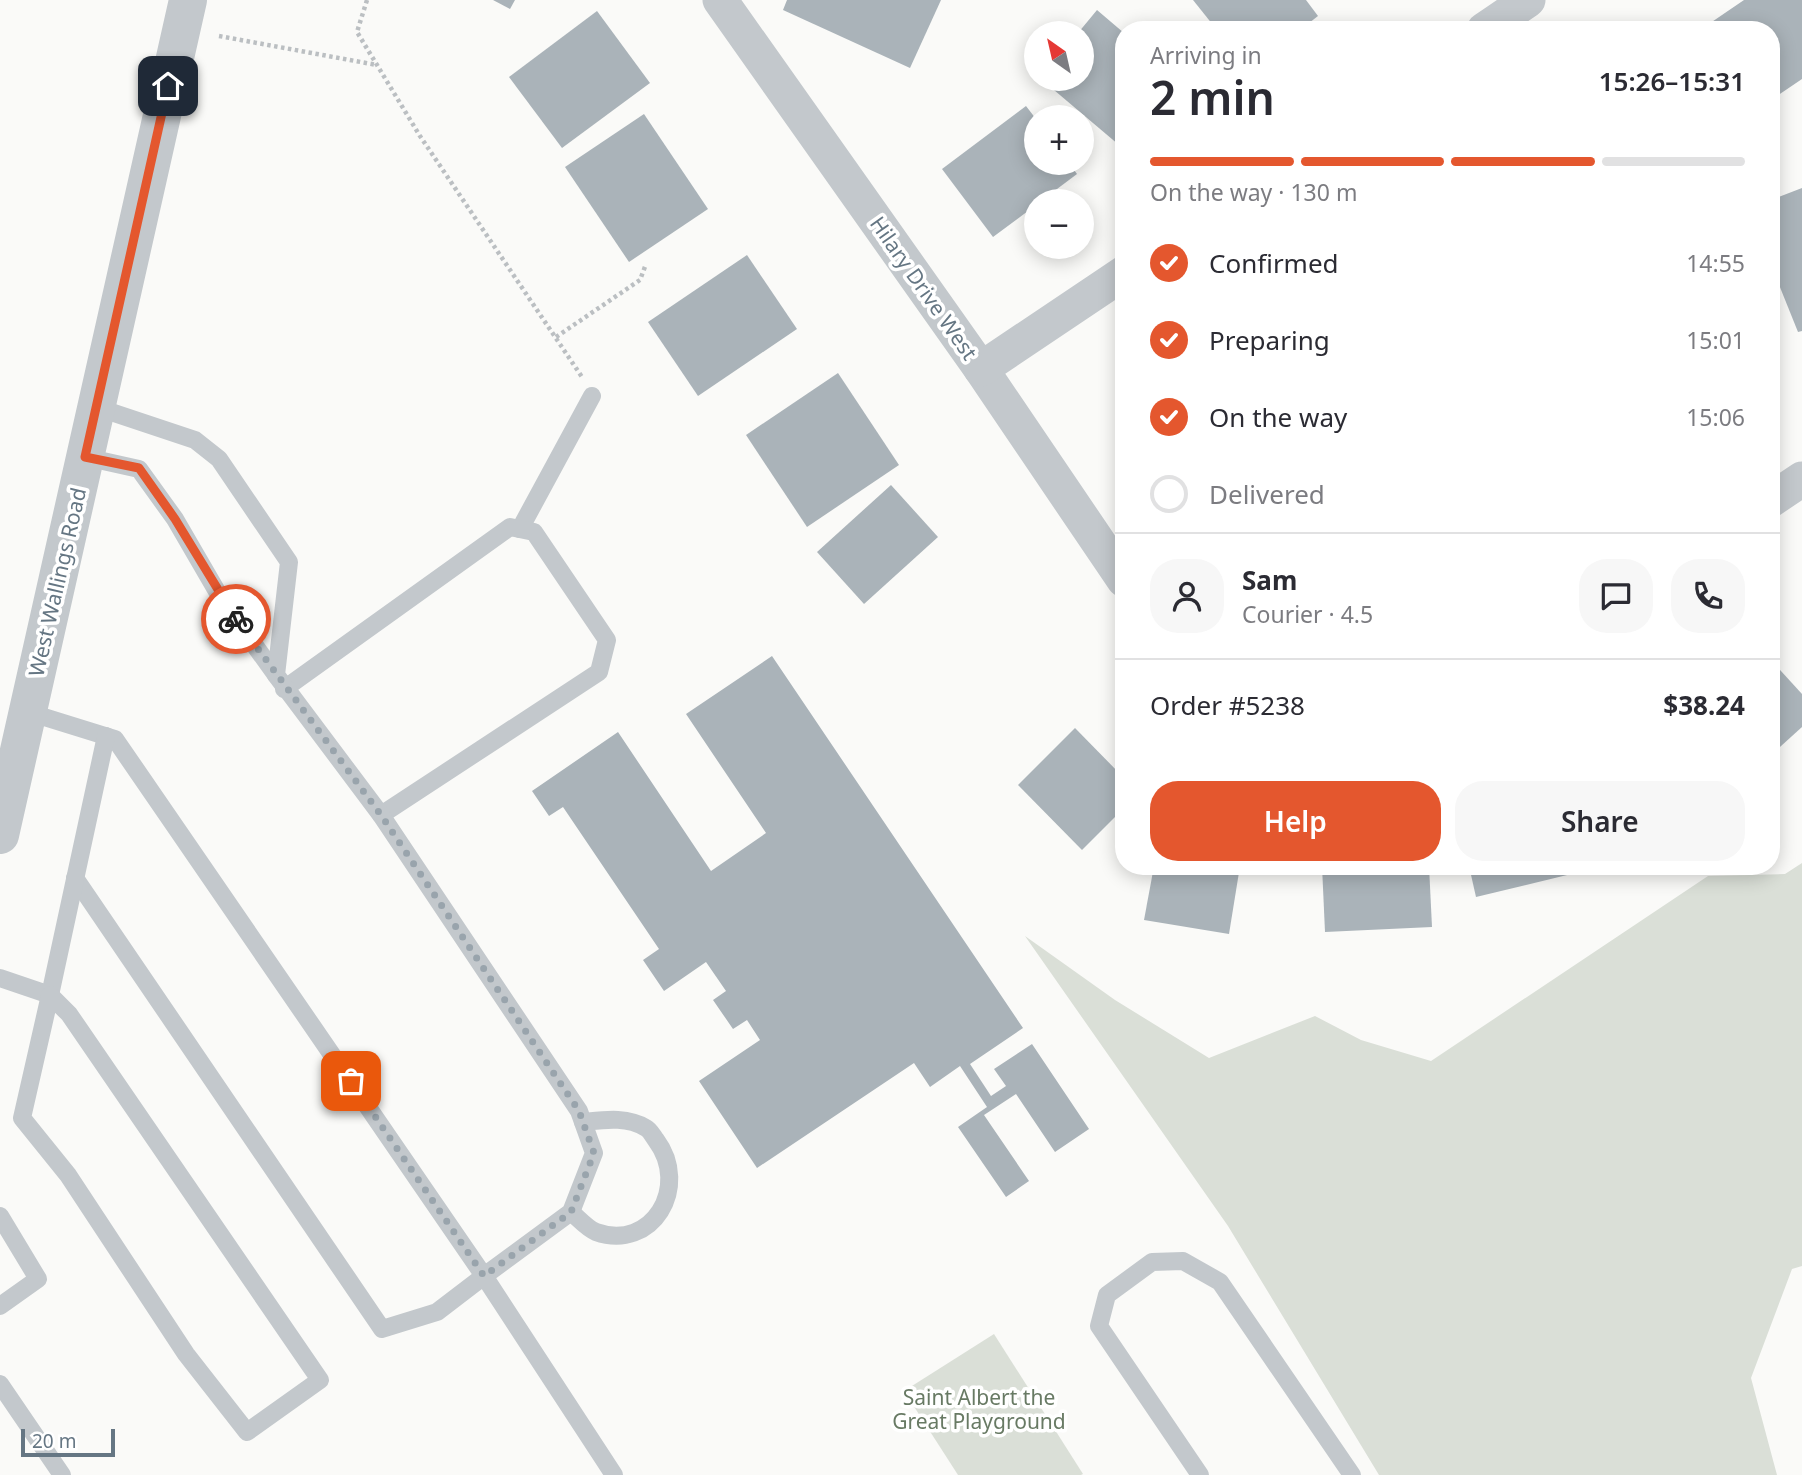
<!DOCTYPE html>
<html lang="en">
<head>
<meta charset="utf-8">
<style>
	body { margin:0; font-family:"Noto Sans",sans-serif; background:#f7f7f7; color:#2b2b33; height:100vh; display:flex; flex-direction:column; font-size:26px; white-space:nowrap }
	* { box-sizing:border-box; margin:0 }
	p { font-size:23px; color:#7c7c81 }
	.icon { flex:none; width:38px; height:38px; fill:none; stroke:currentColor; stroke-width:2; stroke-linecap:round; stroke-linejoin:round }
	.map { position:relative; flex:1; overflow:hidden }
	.panel { position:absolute; left:1115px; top:21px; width:665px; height:854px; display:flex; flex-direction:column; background:#fff; border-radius:28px; box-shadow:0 4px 18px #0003 }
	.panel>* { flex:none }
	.needle { width:46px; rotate:326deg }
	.fabs { position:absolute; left:1024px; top:21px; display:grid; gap:14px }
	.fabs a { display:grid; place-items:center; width:70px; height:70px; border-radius:50%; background:#fff; box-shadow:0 4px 18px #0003; font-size:35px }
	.scale { position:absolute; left:21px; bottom:18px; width:94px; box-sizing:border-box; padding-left:7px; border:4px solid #657683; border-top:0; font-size:19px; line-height:24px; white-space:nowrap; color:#657683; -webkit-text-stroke:5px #fff; paint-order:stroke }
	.pin { position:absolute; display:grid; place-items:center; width:60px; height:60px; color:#fff; margin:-30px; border-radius:14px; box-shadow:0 4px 10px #0006 }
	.courier { position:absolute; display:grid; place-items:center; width:70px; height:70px; margin:-35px; border:5px solid #e4572e; border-radius:50%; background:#fff; color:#222; box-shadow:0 2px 9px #0007 }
	.head em { font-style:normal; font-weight:600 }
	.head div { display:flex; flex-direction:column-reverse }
	.head { display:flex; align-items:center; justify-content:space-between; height:119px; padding:0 35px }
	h1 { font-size:46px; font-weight:600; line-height:52px }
	.bar { display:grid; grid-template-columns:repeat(4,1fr); gap:10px 7px; align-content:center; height:84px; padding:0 35px }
	.bar i { height:9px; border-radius:5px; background:#e1e1e2 }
	.bar .active { background:#e4572e }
	.bar p { grid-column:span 4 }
	.line { display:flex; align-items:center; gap:18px; padding:0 35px; border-top:2px solid #e1e1e2 }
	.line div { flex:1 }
	.round { display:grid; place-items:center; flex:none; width:74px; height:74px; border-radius:28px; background:#f7f7f7 }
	ol { padding:0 35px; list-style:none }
	li { display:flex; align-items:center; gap:21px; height:77px }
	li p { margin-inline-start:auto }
	li .icon { padding:7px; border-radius:50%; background:#e4572e; color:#fff; stroke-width:4 }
	li:last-child { color:#7c7c81 }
	li i { width:38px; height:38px; border:4px solid #e1e1e2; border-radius:50% }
	.action { display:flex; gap:14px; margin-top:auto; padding:14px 35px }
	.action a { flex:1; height:80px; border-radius:28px; background:#e4572e; color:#fff; font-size:28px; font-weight:600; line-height:80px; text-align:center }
	.action a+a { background:#f7f7f7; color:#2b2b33 }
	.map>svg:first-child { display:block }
	.green { fill:#dadfd7 }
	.building { fill:#aab3b9 }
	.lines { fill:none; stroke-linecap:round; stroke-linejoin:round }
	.path { stroke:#bbbfc2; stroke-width:4.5; stroke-dasharray:3.5 3.5; stroke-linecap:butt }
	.service { stroke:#c3c8cc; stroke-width:18 }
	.minor { stroke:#c3c8cc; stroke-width:35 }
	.tertiary { stroke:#c3c8cc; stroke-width:38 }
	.done { stroke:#99a4ac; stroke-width:7; stroke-dasharray:0 12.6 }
	.route { stroke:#e4572e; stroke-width:9 }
	.labels { text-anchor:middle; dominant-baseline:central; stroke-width:7; stroke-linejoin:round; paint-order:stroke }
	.street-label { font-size:21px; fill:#657683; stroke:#fff }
	.park-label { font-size:21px; fill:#687a64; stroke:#fff }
</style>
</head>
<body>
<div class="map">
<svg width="1802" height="1475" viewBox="0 0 1802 1475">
	<rect width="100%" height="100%" fill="#fafaf8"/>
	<g class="green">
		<path d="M1802,863V1266L1792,1269L1751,1378L1777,1475H1379L1228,1226L1025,936L1115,1000L1209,1058L1315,1016L1361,1040L1431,1061L1708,876L1785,874Z"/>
		<path d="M994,1334L1083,1474L1081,1475H958L904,1391Z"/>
	</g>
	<g class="building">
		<path d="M493,0H515L510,9Z"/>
		<path d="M787,0H941L910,68L783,10Z"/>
		<path d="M1193,0H1306L1318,16L1300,30H1217Z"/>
		<path d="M1744,0H1802V79L1771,100V30H1700Z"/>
		<path d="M1097,10L1124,33V139L1119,145L1041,79H1082V33H1078Z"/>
		<path d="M597,11L650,83L562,148L509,77Z"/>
		<path d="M1026,106L1036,119V163H1069L1077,174L1041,201H1036V205L993,237L942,169Z"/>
		<path d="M644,114L708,209L629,262L565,167Z"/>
		<path d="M1802,188V331L1798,332L1771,265V200Z"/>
		<path d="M747,255L797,329L698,396L648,322Z"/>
		<path d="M838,373L899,465L807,527L746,435Z"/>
		<path d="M891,485L938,537L864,604L817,552Z"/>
		<path d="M772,656L1023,1028L970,1064L991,1096L1006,1086L994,1069L1032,1044L1089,1129L1055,1152L1016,1094L984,1115L1029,1181L1006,1197L958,1127L987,1107L960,1066L930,1087L914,1063L757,1168L699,1081L760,1040L747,1020L733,1029L713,1000L726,991L706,962L664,991L643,960L659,949L563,807L549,816L532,791L618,732L711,871L766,833L686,714Z"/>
		<path d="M1771,660L1802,694V727L1771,755Z"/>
		<path d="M1075,728L1124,778V808L1082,850L1018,785Z"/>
		<path d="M1154,866H1240L1229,934L1144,920Z"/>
		<path d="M1322,866H1429L1432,927L1325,932Z"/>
		<path d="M1469,866H1600V867L1476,897Z"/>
	</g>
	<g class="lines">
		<g class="path">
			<path d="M367,0L357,32L420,136L582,377"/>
			<path d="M219,36L377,65"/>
			<path d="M556,337L640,280L646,264"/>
		</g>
		<g class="service">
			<path d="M85,457L139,469L175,519L222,600L276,675"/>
			<path d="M520,529L592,396"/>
			<path d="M284,689L510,527L534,532L607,640L599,672L381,815"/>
			<path d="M28,712L115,739L484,1276L571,1212L594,1153L579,1111L381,815L276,675L289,562L219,459L195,440L96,407"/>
			<path d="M75,878L382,1329L437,1312L484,1276L614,1475"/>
			<path d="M0,978L50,995L106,736"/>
			<path d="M50,995L69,1014L320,1380L247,1432L186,1354L68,1175L22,1118Z"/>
			<path d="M571,1212C579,1219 588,1229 596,1232C652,1252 691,1187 656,1140C653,1136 650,1130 646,1128C627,1116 603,1120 583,1122"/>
			<path d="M0,1216L38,1279L0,1306"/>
			<path d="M0,1384L62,1475"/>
			<path d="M1200,1475L1099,1326L1107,1295L1152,1262L1183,1261L1220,1282L1352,1475"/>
		</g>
		<g class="minor">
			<path d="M720,0L981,369L1124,580"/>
			<path d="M1484,30L1528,0"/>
			<path d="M981,369L1124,273"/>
			<path d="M1771,500L1802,479"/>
		</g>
		<path class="tertiary" d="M0,835L188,0"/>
	</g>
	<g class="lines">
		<path class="done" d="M236,619L381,815L579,1111L594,1153L571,1212L484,1276L351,1081"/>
		<path class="route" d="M168,86L85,457L139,468L175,519L236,619"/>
	</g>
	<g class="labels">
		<g class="street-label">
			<text transform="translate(924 288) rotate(55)">Hilary Drive West</text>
			<text transform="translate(57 582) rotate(-77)">West Wallings Road</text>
		</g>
		<g class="park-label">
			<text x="979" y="1397">Saint Albert the<tspan x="979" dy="24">Great Playground</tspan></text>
		</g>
	</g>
</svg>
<div class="fabs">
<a><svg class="needle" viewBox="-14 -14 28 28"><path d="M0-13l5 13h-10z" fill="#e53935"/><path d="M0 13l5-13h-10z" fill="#7c7c81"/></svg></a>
<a>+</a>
<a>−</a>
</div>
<div class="scale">20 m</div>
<div class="pin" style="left:351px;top:1081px;background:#ea580c"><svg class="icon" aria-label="bag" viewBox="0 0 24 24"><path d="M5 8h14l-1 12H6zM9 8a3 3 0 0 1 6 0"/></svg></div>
<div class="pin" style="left:168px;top:86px;background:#1f2937"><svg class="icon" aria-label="home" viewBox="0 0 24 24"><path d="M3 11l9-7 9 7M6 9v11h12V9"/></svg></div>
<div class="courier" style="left:236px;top:619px"><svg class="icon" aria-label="bike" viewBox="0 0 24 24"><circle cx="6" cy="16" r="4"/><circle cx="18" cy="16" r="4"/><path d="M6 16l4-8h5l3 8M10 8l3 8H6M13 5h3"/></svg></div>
<section class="panel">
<div class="head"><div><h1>2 min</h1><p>Arriving in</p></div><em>15:26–15:31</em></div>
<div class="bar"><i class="active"></i><i class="active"></i><i class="active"></i><i></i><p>On the way · 130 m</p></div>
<ol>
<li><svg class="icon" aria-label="check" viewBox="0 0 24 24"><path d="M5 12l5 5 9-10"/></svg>Confirmed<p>14:55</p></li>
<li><svg class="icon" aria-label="check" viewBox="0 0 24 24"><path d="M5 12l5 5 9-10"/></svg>Preparing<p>15:01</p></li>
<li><svg class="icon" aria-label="check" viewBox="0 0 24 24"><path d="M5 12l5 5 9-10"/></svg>On the way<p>15:06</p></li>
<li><i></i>Delivered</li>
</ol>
<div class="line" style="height:126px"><a class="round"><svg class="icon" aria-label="person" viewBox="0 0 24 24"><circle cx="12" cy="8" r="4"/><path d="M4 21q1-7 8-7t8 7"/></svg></a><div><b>Sam</b><p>Courier · 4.5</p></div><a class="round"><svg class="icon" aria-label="chat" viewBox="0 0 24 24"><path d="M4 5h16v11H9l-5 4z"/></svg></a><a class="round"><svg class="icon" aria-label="phone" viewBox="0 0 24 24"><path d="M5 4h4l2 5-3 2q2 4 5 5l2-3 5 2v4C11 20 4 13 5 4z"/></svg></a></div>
<div class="line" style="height:91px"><div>Order #5238</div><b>$38.24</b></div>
<div class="action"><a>Help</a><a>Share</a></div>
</section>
</div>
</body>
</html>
